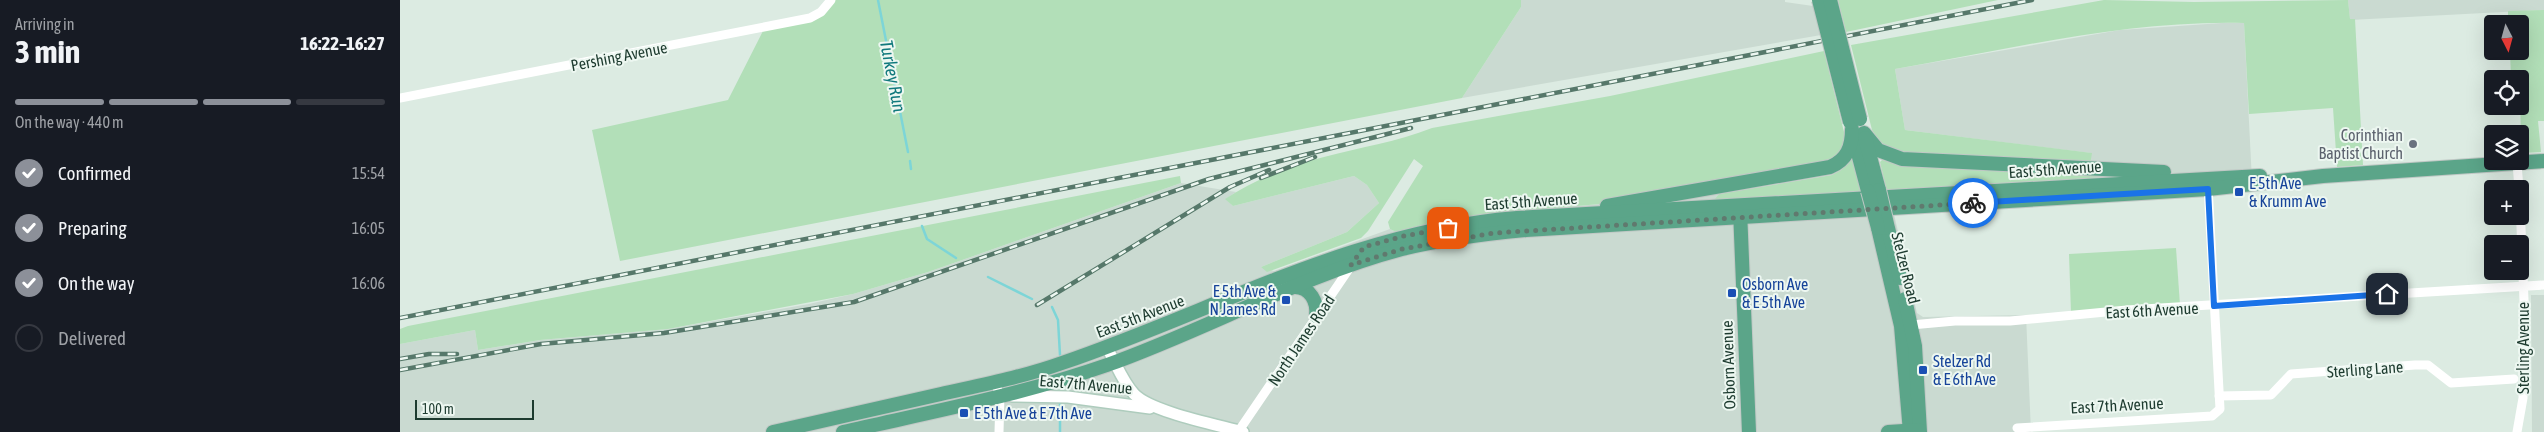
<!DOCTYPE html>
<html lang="en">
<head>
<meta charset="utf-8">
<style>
	body { margin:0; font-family:"Asap Condensed",sans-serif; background:#242831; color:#f1f3f6; height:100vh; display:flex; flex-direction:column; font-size:19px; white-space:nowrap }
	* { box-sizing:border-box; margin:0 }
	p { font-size:16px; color:#9ea1a6 }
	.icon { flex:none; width:28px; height:28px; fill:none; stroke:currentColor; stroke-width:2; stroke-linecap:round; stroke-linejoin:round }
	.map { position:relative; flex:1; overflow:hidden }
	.sheet { display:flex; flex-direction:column; background:#171b24; width:400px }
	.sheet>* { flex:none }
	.needle { width:32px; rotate:174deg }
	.tools { position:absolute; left:2084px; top:15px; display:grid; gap:10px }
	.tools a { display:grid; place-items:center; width:45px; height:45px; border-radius:5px; background:#171b24; box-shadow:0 5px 20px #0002; font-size:25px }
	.scale { position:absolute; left:15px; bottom:12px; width:119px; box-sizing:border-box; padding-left:5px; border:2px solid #1d3b2f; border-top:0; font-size:14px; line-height:18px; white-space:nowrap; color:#1d3b2f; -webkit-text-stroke:4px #edf7f1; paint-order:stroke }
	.pin { position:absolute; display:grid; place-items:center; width:42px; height:42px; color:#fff; margin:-21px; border-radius:10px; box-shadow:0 2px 8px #0006 }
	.courier { position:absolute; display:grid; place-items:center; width:50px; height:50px; margin:-25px; border:4px solid #1a73e8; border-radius:50%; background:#fff; color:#222; box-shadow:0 1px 6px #0007 }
	.head em { font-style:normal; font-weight:700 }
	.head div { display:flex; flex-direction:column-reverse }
	.head { display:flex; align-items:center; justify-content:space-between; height:85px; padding:0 15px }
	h1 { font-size:32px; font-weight:700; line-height:38px }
	.bar { display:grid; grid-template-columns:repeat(4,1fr); gap:8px 5px; align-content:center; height:60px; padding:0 15px }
	.bar i { height:6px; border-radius:4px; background:#363941 }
	.bar .on { background:#8c9099 }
	.bar p { grid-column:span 4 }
	ol { padding:0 15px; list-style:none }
	li { display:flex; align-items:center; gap:15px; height:55px }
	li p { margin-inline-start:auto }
	li .icon { padding:5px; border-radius:50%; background:#8c9099; color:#fff; stroke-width:4 }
	li:last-child { color:#9ea1a6 }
	li i { width:28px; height:28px; border:2px solid #363941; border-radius:50% }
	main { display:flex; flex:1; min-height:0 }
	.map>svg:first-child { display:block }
	.built { fill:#cadad1 }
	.green { fill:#b2dfb8 }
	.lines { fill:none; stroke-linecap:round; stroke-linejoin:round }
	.stream { stroke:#7dd5d7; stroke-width:2.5 }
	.secondary-casing { stroke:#aeccbd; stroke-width:14 }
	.primary-casing { stroke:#c0c8c5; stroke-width:16 }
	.street { stroke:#fff; stroke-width:9 }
	.secondary { stroke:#fff; stroke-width:11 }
	.primary { stroke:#5ba589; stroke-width:14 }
	.rail-casing { stroke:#56786a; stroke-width:4.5 }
	.rail { stroke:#edf7f1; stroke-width:2.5; stroke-dasharray:8; stroke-linecap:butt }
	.primary-bridge-casing { stroke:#c0c8c5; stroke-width:16; stroke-linecap:butt }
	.primary-bridge { stroke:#5ba589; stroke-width:14 }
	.done { stroke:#60796e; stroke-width:5; stroke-dasharray:0 9 }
	.route { stroke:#1a73e8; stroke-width:6 }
	.worship-dot { fill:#6b7280; stroke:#edf7f1; stroke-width:2 }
	.transit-dot { fill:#1a4fb4; stroke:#edf7f1; stroke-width:2 }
	.labels { text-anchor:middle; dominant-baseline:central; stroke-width:4; stroke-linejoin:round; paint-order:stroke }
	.street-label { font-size:16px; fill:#1d3b2f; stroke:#edf7f1 }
	.worship-label { font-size:16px; fill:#5b616d; stroke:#edf7f1; text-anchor:end }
	.transit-label { font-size:16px; fill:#164399; stroke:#edf7f1; text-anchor:start }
	.water-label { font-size:18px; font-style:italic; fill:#11797d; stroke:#edf7f1 }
</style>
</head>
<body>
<main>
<section class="sheet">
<div class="head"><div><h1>3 min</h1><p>Arriving in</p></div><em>16:22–16:27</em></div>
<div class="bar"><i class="on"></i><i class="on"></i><i class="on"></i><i></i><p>On the way · 440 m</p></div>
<ol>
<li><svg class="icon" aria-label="check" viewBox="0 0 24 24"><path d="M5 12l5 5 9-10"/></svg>Confirmed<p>15:54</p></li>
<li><svg class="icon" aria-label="check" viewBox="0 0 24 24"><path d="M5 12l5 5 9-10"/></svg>Preparing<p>16:05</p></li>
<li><svg class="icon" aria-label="check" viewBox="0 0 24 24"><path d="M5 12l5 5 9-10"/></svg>On the way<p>16:06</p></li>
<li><i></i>Delivered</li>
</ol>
</section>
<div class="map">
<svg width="2144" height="432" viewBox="0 0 2144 432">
	<rect width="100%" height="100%" fill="#dcebe2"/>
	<g class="built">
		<path d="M1121,0H1385V2L1413,6L1421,35L1062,98L1121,7Z"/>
		<path d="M1948,0H2144V10L1950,20Z"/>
		<path d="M1822,23H1844L1852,181L1689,174L1691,153L1505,130L1495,69L1720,30Z"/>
		<path d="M954,176L967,185L979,203L947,232L861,267L874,271L990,229L998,233L1100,213L1211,203L1315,185L1319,194L1316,199L1318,202L1461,192L1494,214L1517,313L1523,317L1626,315L1631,432H0V344L75,330L78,350L140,340L268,329L409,304L453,294L528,272L781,183L836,192L826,199L833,206Z"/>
		<path d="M2131,295H2144V432H2132Z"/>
	</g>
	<g class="green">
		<path d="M431,0H1121V7L1062,98L220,261L192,130L328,100L365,27L410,18Z"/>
		<path d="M1438,0H1598L1446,32Z"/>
		<path d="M1704,0L1794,2L1948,0L1950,19H1955L1963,165L1937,167L1933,108L1849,114L1844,23C1727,20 1610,49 1495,69L1505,130L1692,153L1690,165L1493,152L1480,143L1472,130L1451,45Z"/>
		<path d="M2144,10V121H2138L2141,152L2121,153L2120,79H2111L2110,51H2120V24H2108V11Z"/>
		<path d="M1424,51L1445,136C1444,149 1438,156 1427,162L1211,203L1100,213L998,233L990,229L988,222L1023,166L1014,159L968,231L961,238L867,272L861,267L947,232L979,203L967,185L954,176L833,206L825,199C854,180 891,165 924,157C961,147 997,142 1032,128L1210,96Z"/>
		<path d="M1450,160H1453L1461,192L1318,202L1315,199L1319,194L1432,175L1441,170Z"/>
		<path d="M1482,160L1514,167L1719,176L1487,192L1480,162Z"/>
		<path d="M780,176L781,183L528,272L453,294L268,329L140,340L78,350L75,330L0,344V329L8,326Z"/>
		<path d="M1776,248L1780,305L1671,313L1669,254Z"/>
	</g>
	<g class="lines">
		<g class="stream">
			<path d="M478,0L508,152"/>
			<path d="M510,161L511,169"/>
			<path d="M522,226L527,239L556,258"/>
			<path d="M588,277L632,299"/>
			<path d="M652,307L658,320L660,355"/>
			<path d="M660,404V432"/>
		</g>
		<defs>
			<g id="secondary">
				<path d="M707,348C716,363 722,381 734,394C751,412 818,425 843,432"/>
				<path d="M612,396L668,397L750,408"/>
			</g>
			<g id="primary">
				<path d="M1464,133L1478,150L1502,159L1764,172"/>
				<path d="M1454,138L1468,191"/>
				<path d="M1465,138L1479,190"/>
				<path d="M1207,206L1430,167C1447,160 1452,147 1452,129"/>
				<path d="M1340,210L1349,432"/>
				<path d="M1478,228L1501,326L1510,432"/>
				<path d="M1488,228L1500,278"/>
				<path d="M895,287C910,287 918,302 916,316"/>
				<path d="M1505,299L1515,346L1520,432"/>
				<path d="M373,432C429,419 485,407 541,394C581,385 623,377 662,363C815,311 952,231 1117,218L1860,176"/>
				<path d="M443,432C531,412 621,395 707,365C806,330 900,276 1002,249C1043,239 1084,234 1126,230L1808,189L1923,176L2144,161"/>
				<path d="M1488,432L1519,430"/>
			</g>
		</defs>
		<use href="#secondary" class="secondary-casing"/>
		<use href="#primary" class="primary-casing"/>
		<g class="street">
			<path d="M0,98L410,18L421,12L431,0"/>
			<path d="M2117,163L2119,189"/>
			<path d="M1511,325L1555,321H1610L1727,310L2144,285"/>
			<path d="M595,382L600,396L599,432"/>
			<path d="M1819,396L1871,395L1891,374L2015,365H2028L2051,383L2114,379"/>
			<path d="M1617,428L1812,416L1820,409L1808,186"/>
			<path d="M838,432L951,266"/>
			<path d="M2117,432L2123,398L2125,324L2120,203"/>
		</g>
		<use href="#secondary" class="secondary"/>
		<use href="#primary" class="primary"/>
		<defs>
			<g id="rail">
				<path d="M861,178L915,157"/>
				<path d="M637,305L830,187L869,170"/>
				<path d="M0,318L1632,0"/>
				<path d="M0,359L29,354H57"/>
				<path d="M0,370L141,344L264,333L454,302L809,179L1011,128"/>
			</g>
		</defs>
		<use href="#rail" class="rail-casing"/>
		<use href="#rail" class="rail"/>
		<defs>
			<g id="primary-bridge">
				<path d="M1419,0L1450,122"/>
				<path d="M1430,0L1460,119"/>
				<path d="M1479,190L1488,228"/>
				<path d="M1468,191L1478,228"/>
			</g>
		</defs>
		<use href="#primary-bridge" class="primary-bridge-casing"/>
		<use href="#primary-bridge" class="primary-bridge"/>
	</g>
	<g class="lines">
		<path class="done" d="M1048,228L1004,236L964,247L951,265L1002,249L1094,233L1573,203"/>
		<path class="route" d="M1573,203L1808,189L1814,306L1987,294"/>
	</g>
	<circle class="worship-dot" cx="2013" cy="144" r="5"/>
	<g class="transit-dot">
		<rect x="1834" y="187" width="10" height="10" rx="2.5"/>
		<rect x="1327" y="288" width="10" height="10" rx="2.5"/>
		<rect x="881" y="295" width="10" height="10" rx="2.5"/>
		<rect x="1518" y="365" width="10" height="10" rx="2.5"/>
		<rect x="559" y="408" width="10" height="10" rx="2.5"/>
	</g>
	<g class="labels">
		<g class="street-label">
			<text transform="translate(219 56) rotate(-11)">Pershing Avenue</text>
			<text transform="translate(1655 169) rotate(-4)">East 5th Avenue</text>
			<text transform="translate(1131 201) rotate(-4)">East 5th Avenue</text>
			<text transform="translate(1506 268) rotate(76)">Stelzer Road</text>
			<text transform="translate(1752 310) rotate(-3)">East 6th Avenue</text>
			<text transform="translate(740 316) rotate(-21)">East 5th Avenue</text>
			<text transform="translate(901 340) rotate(-56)">North James Road</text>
			<text transform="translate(2123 348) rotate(-90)">Sterling Avenue</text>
			<text transform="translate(1328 365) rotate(-92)">Osborn Avenue</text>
			<text transform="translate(1965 369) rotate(-4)">Sterling Lane</text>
			<text transform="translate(686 384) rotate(5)">East 7th Avenue</text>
			<text transform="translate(1717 405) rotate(-3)">East 7th Avenue</text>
		</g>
		<g class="worship-label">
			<text x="2003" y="135">Corinthian<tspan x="2003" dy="18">Baptist Church</tspan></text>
		</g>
		<g class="transit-label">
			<text x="1849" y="183">E 5th Ave<tspan x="1849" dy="18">&amp; Krumm Ave</tspan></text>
			<text x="1342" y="284">Osborn Ave<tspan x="1342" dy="18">&amp; E 5th Ave</tspan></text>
			<text x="876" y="291" text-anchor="end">E 5th Ave &amp;<tspan x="876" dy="18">N James Rd</tspan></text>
			<text x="1533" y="361">Stelzer Rd<tspan x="1533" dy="18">&amp; E 6th Ave</tspan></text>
			<text x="574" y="413">E 5th Ave &amp; E 7th Ave</text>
		</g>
		<g class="water-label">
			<text transform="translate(493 76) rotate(79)">Turkey Run</text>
		</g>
	</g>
</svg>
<div class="tools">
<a><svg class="needle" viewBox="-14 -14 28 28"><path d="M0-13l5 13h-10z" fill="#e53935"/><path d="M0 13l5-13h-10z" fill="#9ea1a6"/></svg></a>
<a><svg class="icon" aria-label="locate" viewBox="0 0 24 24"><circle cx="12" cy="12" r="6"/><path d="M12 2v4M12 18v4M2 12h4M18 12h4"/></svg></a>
<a><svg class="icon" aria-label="layers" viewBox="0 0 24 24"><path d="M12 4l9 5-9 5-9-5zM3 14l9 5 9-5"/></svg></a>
<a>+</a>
<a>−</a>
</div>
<div class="scale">100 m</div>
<div class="pin" style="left:1048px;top:228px;background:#ea580c"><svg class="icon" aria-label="bag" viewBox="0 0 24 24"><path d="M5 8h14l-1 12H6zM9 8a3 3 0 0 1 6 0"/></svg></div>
<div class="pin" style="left:1987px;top:294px;background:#1f2937"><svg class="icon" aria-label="home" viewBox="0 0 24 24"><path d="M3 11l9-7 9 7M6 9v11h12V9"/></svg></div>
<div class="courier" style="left:1573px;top:203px"><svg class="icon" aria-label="bike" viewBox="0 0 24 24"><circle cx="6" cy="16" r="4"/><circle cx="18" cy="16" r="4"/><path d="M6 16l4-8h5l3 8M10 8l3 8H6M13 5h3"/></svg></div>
</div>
</main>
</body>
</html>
